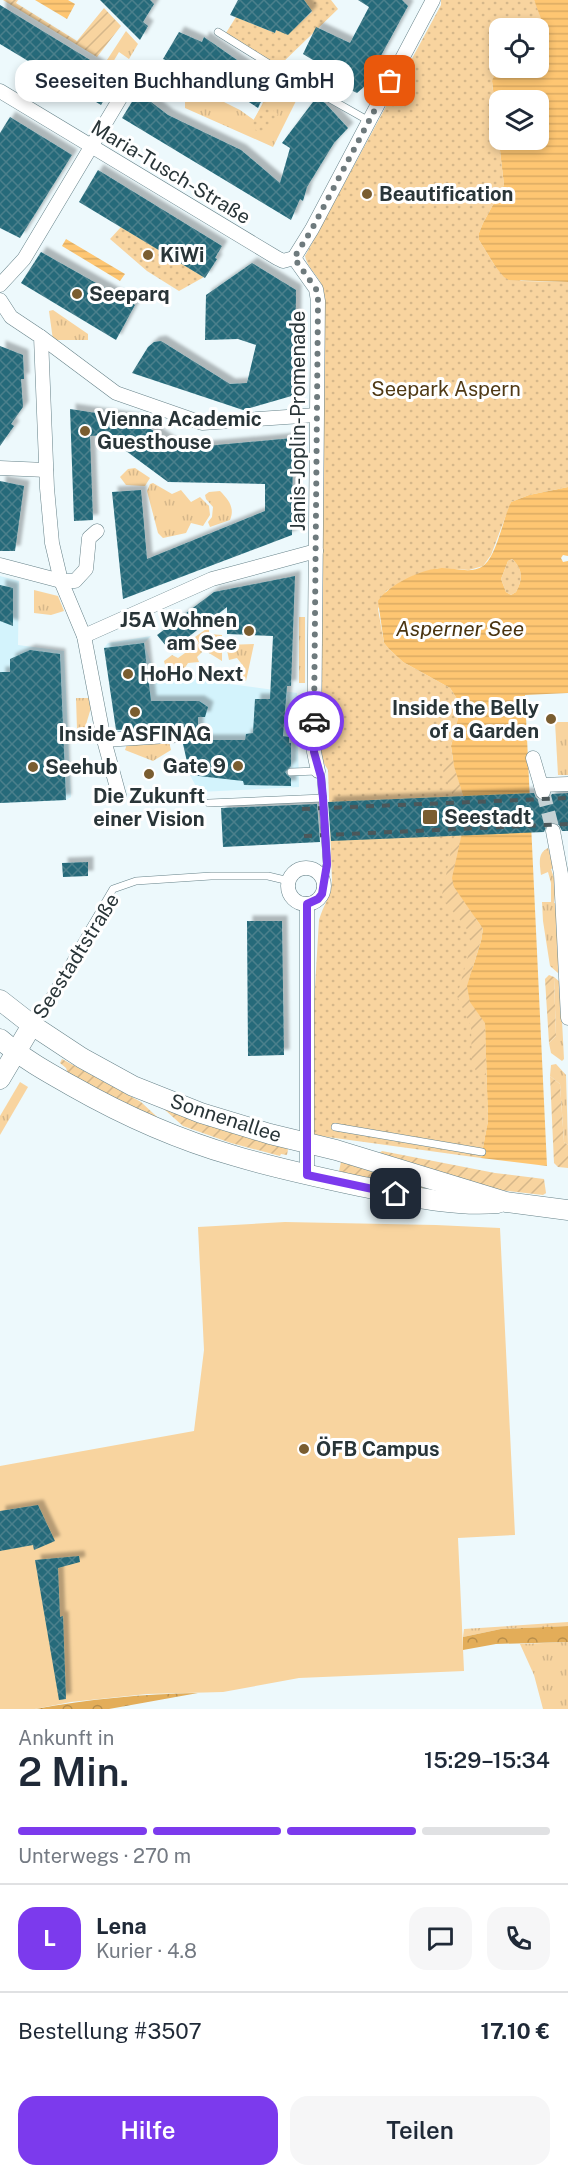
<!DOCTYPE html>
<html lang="de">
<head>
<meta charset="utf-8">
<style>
	body { margin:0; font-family:"Public Sans",sans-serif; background:#f6f6f7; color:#1f2937; height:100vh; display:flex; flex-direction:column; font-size:22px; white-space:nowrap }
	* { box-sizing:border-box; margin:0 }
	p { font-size:20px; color:#747a83 }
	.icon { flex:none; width:33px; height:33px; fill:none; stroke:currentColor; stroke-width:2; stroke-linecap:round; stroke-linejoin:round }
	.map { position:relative; height:1709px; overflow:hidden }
	.sheet { display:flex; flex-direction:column; background:#fff; flex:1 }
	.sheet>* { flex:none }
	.tools { position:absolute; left:489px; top:18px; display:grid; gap:12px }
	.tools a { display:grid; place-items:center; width:60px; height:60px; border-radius:12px; background:#fff; box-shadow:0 3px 9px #0003; font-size:30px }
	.pin { position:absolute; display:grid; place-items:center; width:51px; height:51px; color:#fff; margin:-26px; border-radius:12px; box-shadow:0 3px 9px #0006 }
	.courier { position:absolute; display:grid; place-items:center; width:60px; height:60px; margin:-30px; border:4px solid #7c3aed; border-radius:50%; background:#fff; color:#222; box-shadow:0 2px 8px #0007 }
	.bubble { position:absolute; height:42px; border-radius:18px; background:#fff; box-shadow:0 3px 9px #0003; font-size:20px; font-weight:600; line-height:42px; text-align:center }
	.overview em { font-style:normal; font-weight:600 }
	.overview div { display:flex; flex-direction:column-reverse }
	.overview { display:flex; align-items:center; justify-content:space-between; height:102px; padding:0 18px }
	h1 { font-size:39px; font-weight:600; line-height:45px }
	.bar { display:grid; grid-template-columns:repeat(4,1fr); gap:9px 6px; align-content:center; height:72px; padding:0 18px }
	.bar i { height:8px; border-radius:4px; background:#e0e1e3 }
	.bar .active { background:#7c3aed }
	.bar p { grid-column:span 4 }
	.line { display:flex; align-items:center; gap:15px; padding:0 18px; border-top:2px solid #e0e1e3 }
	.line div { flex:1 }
	.round { display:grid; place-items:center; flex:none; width:63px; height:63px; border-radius:18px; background:#f6f6f7 }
	.primary-button { display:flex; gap:12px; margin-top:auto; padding:12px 18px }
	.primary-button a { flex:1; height:69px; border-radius:18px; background:#7c3aed; color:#fff; font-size:24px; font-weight:600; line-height:69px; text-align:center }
	.primary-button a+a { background:#f6f6f7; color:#1f2937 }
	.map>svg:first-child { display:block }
	.built { fill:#d3f3fc }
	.grass { fill:url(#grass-tufts) }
	.forest { fill:url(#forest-crowns) }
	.park { fill:url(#park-dots) }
	.garden { fill:url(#garden-furrows) }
	.pitch { fill:#f8d49f }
	.water { fill:url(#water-rules); fill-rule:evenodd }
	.building { fill:url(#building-cross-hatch); filter:url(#shadow) }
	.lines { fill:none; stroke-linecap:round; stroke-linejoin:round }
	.street-tunnel { stroke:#c6d2d5; stroke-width:14; stroke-dasharray:14 7; stroke-linecap:butt }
	.lane-casing { stroke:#668289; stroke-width:8 }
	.street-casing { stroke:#668289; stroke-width:15 }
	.secondary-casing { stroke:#668289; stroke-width:21 }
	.lane { stroke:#fff; stroke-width:7 }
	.street { stroke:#fff; stroke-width:14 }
	.secondary { stroke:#fff; stroke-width:20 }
	.rail { stroke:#4b575a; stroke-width:4; stroke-dasharray:8 8; stroke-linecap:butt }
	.done { stroke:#6e7a7d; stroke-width:6; stroke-dasharray:0 10.8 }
	.route { stroke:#7c3aed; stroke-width:8 }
	.poi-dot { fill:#7a5d30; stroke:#fff; stroke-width:2 }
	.labels { text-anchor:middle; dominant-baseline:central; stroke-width:6; stroke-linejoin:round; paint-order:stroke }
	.street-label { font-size:20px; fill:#293538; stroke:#fff }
	.poi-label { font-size:20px; font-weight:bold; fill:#293538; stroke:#fff; text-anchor:start }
	.park-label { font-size:20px; fill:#4f3915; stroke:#fff }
	.water-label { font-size:21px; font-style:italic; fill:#4a3410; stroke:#fff }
</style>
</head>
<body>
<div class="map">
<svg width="568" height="1709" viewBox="0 0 568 1709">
	<defs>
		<pattern id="grass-tufts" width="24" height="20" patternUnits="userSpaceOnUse" patternTransform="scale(1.5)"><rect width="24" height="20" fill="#f8d49f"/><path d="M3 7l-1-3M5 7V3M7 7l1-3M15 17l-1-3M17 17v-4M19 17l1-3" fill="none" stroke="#d5b78a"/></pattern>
		<pattern id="forest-crowns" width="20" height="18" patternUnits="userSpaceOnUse" patternTransform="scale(1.5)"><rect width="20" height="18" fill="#e3ad59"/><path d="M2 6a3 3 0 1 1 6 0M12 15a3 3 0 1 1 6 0" fill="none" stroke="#b88e4b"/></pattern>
		<pattern id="park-dots" width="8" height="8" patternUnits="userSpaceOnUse" patternTransform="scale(1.5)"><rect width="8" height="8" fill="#f8d49f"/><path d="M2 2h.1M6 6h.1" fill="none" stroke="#d5b78a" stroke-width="1.8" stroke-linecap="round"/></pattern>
		<pattern id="garden-furrows" width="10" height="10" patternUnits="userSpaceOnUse" patternTransform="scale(1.5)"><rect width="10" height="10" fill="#f8d49f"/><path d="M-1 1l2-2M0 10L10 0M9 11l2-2" fill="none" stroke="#d5b78a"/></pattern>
		<pattern id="water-rules" width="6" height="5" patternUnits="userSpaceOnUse" patternTransform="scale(1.5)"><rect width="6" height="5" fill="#fec672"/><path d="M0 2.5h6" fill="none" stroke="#daab63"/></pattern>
		<pattern id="building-cross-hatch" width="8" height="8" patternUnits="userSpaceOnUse" patternTransform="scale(1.5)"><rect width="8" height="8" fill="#256a7a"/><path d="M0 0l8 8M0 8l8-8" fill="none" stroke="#4c808c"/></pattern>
		<filter id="shadow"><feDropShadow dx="5.5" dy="-5.5" stdDeviation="1.5" flood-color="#0004"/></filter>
	</defs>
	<rect width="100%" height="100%" fill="#edf9fc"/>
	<g class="built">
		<path d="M0,576L19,581L18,645L64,651L71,797L66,800L0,803Z"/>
		<path d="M151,636L144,643L155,674L297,693L299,787L199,792L190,775L183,741L157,731V729H154V731L138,732L137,729L133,730V732L117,733L104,648L108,643Z"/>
	</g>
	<g class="grass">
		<path d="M126,31L138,44L129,59L119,52L110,67L105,63Z"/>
		<path d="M157,61L180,81L167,101L140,89Z"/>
		<path d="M276,77L300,93L273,147L185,108V102L195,86L211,92L210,95L240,110L254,120Z"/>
		<path d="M53,310L88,334V340H53L49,311Z"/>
		<path d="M135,468L150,478L145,486L126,485L120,477L128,469Z"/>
		<path d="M153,483L172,494L181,490L191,502L200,497L209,506L210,515L203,526L191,523L186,533L163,538L158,533L147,491L150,484Z"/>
		<path d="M220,491C229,500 235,508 230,520L210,527L208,522L212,517L213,507L206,499L205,495L209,492Z"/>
		<path d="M34,590L58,596L64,611L51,615L34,613Z"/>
		<rect x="299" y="617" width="6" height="66"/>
		<path d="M209,627V634L222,635V661L204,650L197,657L199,662L188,663L182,672L166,668L164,661L172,655L178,658L199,643L195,637Z"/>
		<path d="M254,644L246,681L241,680L244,667L237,658L229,660L226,645Z"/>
		<path d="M76,698H94L84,731L77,729Z"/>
		<path d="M555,722H568V775H558Z"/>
		<path d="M169,742L171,750L153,761L125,750L127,744Z"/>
		<path d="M548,848L555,867L551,869L556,884L554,903L558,904L559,972L558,973L550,966L543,921L542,902H551V883L548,872L541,875C540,864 537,853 548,848Z"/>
		<path d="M554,977L560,982L564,1059L562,1061L551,1053L549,1043L556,1036Z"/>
		<path d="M556,1064L566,1075L568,1145L564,1142L560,1084L550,1076L551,1065Z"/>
		<path d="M20,1082L28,1087L0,1135V1116Z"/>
		<path d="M568,1622V1626L501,1629L463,1637L464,1629Z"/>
		<path d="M568,1642V1709H543L534,1675L520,1644Z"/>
	</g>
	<g class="forest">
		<path d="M568,1626V1642L496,1644L463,1650V1637L501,1629Z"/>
		<path d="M198,1693L109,1709H35C89,1699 143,1694 198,1693Z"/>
	</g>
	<g class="park">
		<path d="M304,0H331L338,9L278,67L226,33L236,17L275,33L276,30L288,34L312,12Z"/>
		<path d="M441,0H534C541,15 550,30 539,45L538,28H500L501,68L495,73L492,82L504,185L483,223L479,233V240L495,266L521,281L568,282V487L529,495L511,502L491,555L483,566L469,570L438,568L415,575L386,591L378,609L384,643L389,649L403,662L450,688L459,702L460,710L451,746L475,915L472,967L485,1023L488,1121L481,1158L313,1135L314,1003L319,920C323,906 331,896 332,881L328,770L320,757L324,294C323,278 308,271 305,256L441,5Z"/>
		<path d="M263,104L278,114L262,134L250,126Z"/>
		<path d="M121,227L204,277L179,291L147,271L110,239Z"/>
		<path d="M512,559C523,569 523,579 516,592L511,595L506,592L501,579L508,561Z"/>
	</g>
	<g class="garden">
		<path d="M3,0H18L16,3L77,41L104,8L121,26L97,57Z"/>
		<path d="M453,760L464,799L466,815L452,878L454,887L483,929L481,941L467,986L485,1023L486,1075L477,1072L472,1065L471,1026L457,996L471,945C473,926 448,912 442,895L459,811L442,768V765Z"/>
		<path d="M549,975L554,977L556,1036L549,1043L545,979Z"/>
		<path d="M62,1059L141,1102L168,1127L68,1074L66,1068L60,1063Z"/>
		<path d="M550,1076L560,1084L564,1142L568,1145V1168L558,1167L554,1163Z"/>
		<path d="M156,1102L283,1144L282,1147L288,1149L287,1155L281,1154L280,1156L231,1143L183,1126Z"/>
		<path d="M382,1151L495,1173L544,1179L546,1193L543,1195L499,1190L377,1155Z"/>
		<path d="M342,1157L451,1190L449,1196L338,1176Z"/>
	</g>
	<path class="pitch" d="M285,1222L436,1225L500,1228L515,1535L458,1538L464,1671L299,1678L223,1692L147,1694L71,1702L35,1709H0V1466L194,1431L204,1350L198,1227Z"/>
	<g class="water">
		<path d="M35,0H68L75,4L67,19Z"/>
		<path d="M534,0H568V282L509,280L504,277L495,266L479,240V233L483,223L504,185L492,81L495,73L501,68H538L539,45L544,36L545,29ZM538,100V140H500V100Z"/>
		<path d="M66,239L125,274L120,281L62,246Z"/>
		<path d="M568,487V556L563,555L561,558L563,562L568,561V693L525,695L547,1166L481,1158L488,1121L485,1023L470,1002L467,986L481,941L483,929L454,887L452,878L466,815L464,799L454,766L451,746L460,710L459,702L450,688L403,662L389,649L384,643L378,601C388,585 423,568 442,568C455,568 472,574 483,566C497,556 503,518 511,502L529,495ZM512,559C523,569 523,579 516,592L511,595L506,592L501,579L508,561Z"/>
	</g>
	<g class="building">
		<path d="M100,0H150L154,4L143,22L148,26L140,40Z"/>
		<path d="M238,0H304L312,11L288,35L276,30L275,33L230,15Z"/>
		<path d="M358,0H402L408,6L377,63L379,64L373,79L357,93L330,80L333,72L303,54L316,27L350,43L369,7Z"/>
		<path d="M0,5L118,77L101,105L0,44Z"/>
		<path d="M179,32L202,42L204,37L270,83L258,108L210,77L163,59Z"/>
		<path d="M138,92L168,115L241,150L280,183L290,148L282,143L316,98L325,103L348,128L334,143L307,187L303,201L300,199L291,220L122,118Z"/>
		<path d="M10,117L72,155L20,238L0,228V133Z"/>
		<path d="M98,170L222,246L215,258L217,259L205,278L79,202Z"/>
		<path d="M41,252L135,305L116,340L21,283Z"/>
		<path d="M252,263L296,290L295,395L243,410L132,373L148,347L154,342L161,341L230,384L247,383L256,345L238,339L205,340L206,295Z"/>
		<path d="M0,346L23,355L24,379H21L23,407L11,424L14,426L0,446Z"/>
		<path d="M70,409L136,419L180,449H206V446L293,438L292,535L123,599L112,492L141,490L147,559L265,511V484L168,482L126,451L107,449L106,435L90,436L93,520L74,521Z"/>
		<path d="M0,481L24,486L15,551H0Z"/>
		<path d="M295,576L291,686H287L283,736L289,737V743H291V766L285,772L287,775L291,778V786L244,785L243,781L190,775L183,744L188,742L192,735L186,727L116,730L104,648L144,643L151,701H199L208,707L205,717H198V740H245L246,734L253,733L255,699H270L273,636L227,634V607L170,651L157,635L214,592Z"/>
		<path d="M0,585L13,588V626L0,621Z"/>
		<path d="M30,650L60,654L66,800L0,803V672H10V659Z"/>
		<path d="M534,793L536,798L541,801L549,799L552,794L568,793V831H562L559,825L552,822L547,825L544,832L331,841L328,802Z"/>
		<path d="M317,804L320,842L223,847L221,808Z"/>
		<path d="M88,862V876L63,877L62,863Z"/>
		<path d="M247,921H282L284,1055L248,1056Z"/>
		<path d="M38,1505L55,1541L34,1550L33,1545L0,1551V1511Z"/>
		<path d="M79,1556L80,1562L58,1568L60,1617L63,1616L66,1699L59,1700L35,1560Z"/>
	</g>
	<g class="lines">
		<path class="street-tunnel" d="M543,792L553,831"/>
		<defs>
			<g id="lane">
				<path d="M218,32L279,70L369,121"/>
				<path d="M291,772L318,771L321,777L327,864L323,882"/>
				<path d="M209,803L323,798"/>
				<path d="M34,1023L113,889L136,881L211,876H268L289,881"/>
				<path d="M335,1127L482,1152"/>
			</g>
			<g id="street">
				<path d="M0,91L277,258L283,261L294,258"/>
				<path d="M294,258L316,289L318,301L314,752L318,771"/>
				<path d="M294,258L312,229L433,0"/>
				<path d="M0,285L24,259L137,70"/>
				<path d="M0,300L11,317L41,337L47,488L52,543L61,581L84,636L104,740L119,795"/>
				<path d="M41,337L116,393L202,423L316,415"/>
				<path d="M0,468L46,470"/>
				<path d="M0,565L61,581H75L86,569L89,538L97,531"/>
				<path d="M84,636L212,579L316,551"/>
				<path d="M104,740L183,735"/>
				<path d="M533,758L543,792"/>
				<path d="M541,785L568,784"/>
				<path d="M553,831L561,874L568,1018"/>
				<circle cx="306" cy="886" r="18"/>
				<path d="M307,1175V904"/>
			</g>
			<g id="secondary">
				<path d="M0,1000L32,1025L82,1058L133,1086L201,1113L270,1134L336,1150L506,1202L568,1210"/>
				<path d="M0,1039C22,1058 47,1072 72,1086C123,1115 179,1140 235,1156C275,1168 317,1177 359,1186C404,1195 451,1207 498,1203"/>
				<path d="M0,1079L32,1025"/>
			</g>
		</defs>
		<use href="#lane" class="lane-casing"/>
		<use href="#street" class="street-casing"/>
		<use href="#secondary" class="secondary-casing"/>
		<use href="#lane" class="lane"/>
		<use href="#street" class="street"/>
		<use href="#secondary" class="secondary"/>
		<g class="rail">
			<path d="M302,809L568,798"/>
			<path d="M304,836L568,824"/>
		</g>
	</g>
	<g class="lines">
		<path class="done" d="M314,721L318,300L316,289L294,258L312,229L390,81"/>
		<path class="route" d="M314,721V752L321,777L323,798L327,864L322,894L318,899L307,904V1175L396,1194"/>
	</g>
	<g class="poi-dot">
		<circle cx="367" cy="194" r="6"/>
		<circle cx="148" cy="255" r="6"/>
		<circle cx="77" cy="294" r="6"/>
		<circle cx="85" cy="431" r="6"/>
		<circle cx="249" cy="631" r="6"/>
		<circle cx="128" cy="674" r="6"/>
		<circle cx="135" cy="712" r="6"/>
		<circle cx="551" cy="719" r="6"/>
		<circle cx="238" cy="766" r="6"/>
		<circle cx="33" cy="767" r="6"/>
		<circle cx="149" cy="774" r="6"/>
		<rect x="422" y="809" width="16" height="16" rx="3"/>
		<circle cx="304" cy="1449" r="6"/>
	</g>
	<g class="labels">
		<g class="street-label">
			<text transform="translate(171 172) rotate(31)">Maria-Tusch-Straße</text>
			<text transform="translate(298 421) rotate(-90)">Janis-Joplin-Promenade</text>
			<text transform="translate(76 956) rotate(-58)">Seestadtstraße</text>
			<text transform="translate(226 1118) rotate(18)">Sonnenallee</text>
		</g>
		<g class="poi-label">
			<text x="379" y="194">Beautification</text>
			<text x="160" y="255">KiWi</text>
			<text x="89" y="294">Seeparq</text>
			<text x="97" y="419">Vienna Academic<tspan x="97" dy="23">Guesthouse</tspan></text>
			<text x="237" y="620" text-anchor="end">J5A Wohnen<tspan x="237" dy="23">am See</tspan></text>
			<text x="140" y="674">HoHo Next</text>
			<text x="539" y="708" text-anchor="end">Inside the Belly<tspan x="539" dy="23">of a Garden</tspan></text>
			<text x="135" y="734" text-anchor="middle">Inside ASFINAG</text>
			<text x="226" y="766" text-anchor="end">Gate 9</text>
			<text x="45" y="767">Seehub</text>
			<text x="149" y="796" text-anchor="middle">Die Zukunft<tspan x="149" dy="23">einer Vision</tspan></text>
			<text x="444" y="817">Seestadt</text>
			<text x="316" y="1449">ÖFB Campus</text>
		</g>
		<g class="park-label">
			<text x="446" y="389">Seepark Aspern</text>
		</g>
		<g class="water-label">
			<text x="460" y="628">Asperner See</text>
		</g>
	</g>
</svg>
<div class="tools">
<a><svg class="icon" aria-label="locate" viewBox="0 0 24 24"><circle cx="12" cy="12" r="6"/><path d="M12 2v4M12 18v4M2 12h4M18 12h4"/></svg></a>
<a><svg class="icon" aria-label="layers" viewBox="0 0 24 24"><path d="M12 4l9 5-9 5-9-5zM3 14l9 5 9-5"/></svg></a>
</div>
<div class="pin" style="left:390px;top:81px;background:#ea580c"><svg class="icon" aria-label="bag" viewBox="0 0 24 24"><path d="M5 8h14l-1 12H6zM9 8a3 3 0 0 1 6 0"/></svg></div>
<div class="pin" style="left:396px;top:1194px;background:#1f2937"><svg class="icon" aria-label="home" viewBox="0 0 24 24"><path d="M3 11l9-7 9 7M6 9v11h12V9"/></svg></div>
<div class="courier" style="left:314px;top:721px"><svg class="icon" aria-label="car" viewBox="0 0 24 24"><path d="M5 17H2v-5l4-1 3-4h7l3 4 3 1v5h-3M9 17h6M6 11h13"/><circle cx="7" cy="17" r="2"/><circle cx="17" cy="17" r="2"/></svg></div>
<div class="bubble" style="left:15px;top:60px;width:339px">Seeseiten Buchhandlung GmbH</div>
</div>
<section class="sheet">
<div class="overview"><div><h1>2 Min.</h1><p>Ankunft in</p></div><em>15:29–15:34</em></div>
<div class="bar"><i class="active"></i><i class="active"></i><i class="active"></i><i></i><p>Unterwegs · 270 m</p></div>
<div class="line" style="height:108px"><b class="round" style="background:#7c3aed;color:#fff">L</b><div><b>Lena</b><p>Kurier · 4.8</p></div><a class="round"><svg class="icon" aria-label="chat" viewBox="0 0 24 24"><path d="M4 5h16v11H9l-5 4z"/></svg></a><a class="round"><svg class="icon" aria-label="phone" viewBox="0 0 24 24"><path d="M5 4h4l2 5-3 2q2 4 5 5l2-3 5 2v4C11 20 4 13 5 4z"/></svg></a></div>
<div class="line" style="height:78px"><div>Bestellung #3507</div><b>17.10 €</b></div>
<div class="primary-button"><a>Hilfe</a><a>Teilen</a></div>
</section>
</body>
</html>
